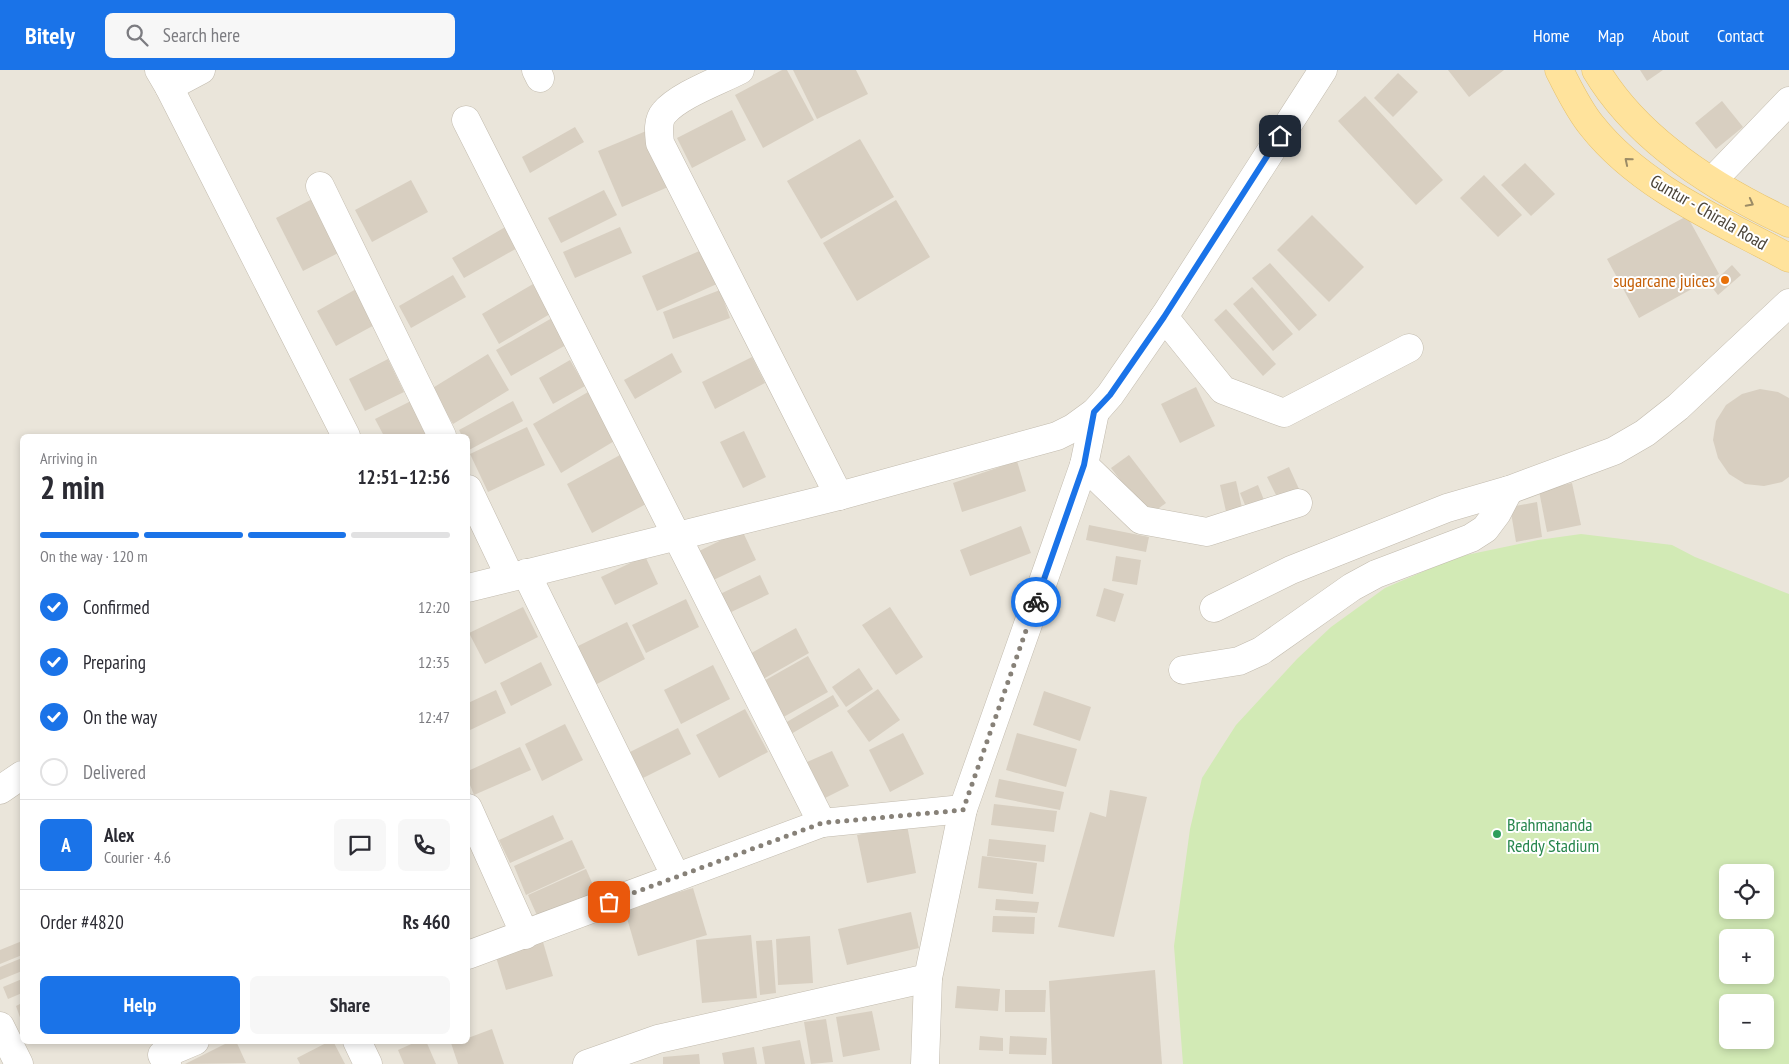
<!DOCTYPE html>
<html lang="en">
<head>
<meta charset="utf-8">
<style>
	body { margin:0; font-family:"PT Sans Narrow",sans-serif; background:#f7f7f7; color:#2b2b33; height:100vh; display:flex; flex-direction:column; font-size:19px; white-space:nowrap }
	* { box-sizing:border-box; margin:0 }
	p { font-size:16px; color:#7c7c81 }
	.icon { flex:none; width:28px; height:28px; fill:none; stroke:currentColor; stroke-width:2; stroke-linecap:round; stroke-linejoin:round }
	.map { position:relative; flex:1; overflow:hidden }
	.sheet { position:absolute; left:20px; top:364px; width:450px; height:610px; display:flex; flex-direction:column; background:#fff; border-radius:8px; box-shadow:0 2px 8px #0003 }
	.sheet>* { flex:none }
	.fabs { position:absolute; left:1719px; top:794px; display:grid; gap:10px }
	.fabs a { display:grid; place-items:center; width:55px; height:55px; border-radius:8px; background:#fff; box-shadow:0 2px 8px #0003; font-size:25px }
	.pin { position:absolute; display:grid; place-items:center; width:42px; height:42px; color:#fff; margin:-21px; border-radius:10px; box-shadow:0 2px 8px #0006 }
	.courier { position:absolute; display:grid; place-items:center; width:50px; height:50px; margin:-25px; border:4px solid #1a73e8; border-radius:50%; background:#fff; color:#222; box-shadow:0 1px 6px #0007 }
	.overview em { font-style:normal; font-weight:600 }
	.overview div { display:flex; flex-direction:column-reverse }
	.overview { display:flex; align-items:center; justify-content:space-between; height:85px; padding:0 20px }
	h1 { font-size:32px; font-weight:600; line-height:38px }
	.bar { display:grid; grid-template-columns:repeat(4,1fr); gap:8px 5px; align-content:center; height:60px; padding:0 20px }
	.bar i { height:6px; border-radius:4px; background:#e1e1e2 }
	.bar .current { background:#1a73e8 }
	.bar p { grid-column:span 4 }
	.line { display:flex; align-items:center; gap:12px; padding:0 20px; border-top:1px solid #e1e1e2 }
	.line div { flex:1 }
	.round { display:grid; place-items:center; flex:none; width:52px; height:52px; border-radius:8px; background:#f7f7f7 }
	ol { padding:0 20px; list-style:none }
	li { display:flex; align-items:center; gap:15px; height:55px }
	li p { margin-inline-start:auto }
	li .icon { padding:5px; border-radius:50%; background:#1a73e8; color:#fff; stroke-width:4 }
	li:last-child { color:#7c7c81 }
	li i { width:28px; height:28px; border:2px solid #e1e1e2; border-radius:50% }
	.primary-button { display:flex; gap:10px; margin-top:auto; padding:10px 20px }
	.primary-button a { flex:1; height:58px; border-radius:8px; background:#1a73e8; color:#fff; font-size:20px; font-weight:600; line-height:58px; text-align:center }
	.primary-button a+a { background:#f7f7f7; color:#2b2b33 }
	header { display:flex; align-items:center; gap:30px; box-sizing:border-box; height:70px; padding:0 25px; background:#1a73e8; color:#fff }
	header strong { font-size:24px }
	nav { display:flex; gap:28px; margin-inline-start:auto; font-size:18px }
	.search { width:350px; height:45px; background:#f7f7f7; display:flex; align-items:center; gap:12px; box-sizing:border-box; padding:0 18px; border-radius:8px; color:#7c7c81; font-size:19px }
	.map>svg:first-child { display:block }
	.residential { fill:#eae5da; fill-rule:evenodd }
	.green { fill:#d2eab5; fill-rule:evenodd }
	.building { fill:#d8cfc1 }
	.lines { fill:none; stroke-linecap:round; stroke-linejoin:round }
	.minor-casing { stroke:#c2bbae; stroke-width:29 }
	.major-casing { stroke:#e6c16a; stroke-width:29 }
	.minor { stroke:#fff; stroke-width:28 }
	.major { stroke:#ffe39c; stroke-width:28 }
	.oneway { stroke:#9c8c66 }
	.done { stroke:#878178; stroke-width:5; stroke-dasharray:0 9 }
	.route { stroke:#1a73e8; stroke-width:6 }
	.food-dot { fill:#e8710a; stroke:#fff; stroke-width:2 }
	.leisure-dot { fill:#2e9e5b; stroke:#fff; stroke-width:2 }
	.labels { text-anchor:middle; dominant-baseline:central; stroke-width:4; stroke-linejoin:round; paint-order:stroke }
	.street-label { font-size:18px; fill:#4b4439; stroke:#fff }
	.food-label { font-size:18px; fill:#c56008; stroke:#fff; text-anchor:end }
	.leisure-label { font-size:18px; fill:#27864d; stroke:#fff; text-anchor:start }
</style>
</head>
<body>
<header>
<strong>Bitely</strong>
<div class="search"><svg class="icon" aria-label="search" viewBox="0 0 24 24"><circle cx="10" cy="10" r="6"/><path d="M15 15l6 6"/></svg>Search here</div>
<nav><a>Home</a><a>Map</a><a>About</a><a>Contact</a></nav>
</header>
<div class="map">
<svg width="1789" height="994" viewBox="0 0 1789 994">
	<rect width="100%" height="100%" fill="#f6f3ec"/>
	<path class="residential" d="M0,0H1789V994H0ZM22,366H468V971H22ZM1728,802H1765V840H1728ZM1728,868H1765V905H1728ZM1728,932H1765V970H1728Z"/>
	<path class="green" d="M1581,464L1672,475L1695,487L1789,524V994H1183L1174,876L1190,759L1202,708L1236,655L1297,589L1331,557L1385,518L1457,487L1538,470ZM1728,802H1765V840H1728ZM1728,868H1765V905H1728ZM1728,932H1765V970H1728Z"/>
	<g class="building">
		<path d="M782,0H787L814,50L763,78L735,25Z"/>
		<path d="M793,0H856L868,24L817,49Z"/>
		<path d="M1448,0H1504L1469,27Z"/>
		<path d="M1640,0H1663L1647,11Z"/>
		<path d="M1398,3L1418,22L1393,47L1374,28Z"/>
		<path d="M1365,26L1443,110L1416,135L1338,51Z"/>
		<path d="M1722,31L1743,57L1716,79L1695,53Z"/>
		<path d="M732,40L746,70L692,98L677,68Z"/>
		<path d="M575,57L584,72L530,103L522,87Z"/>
		<path d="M651,59L675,114L622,137L598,81Z"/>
		<path d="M860,69L894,127L821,169L787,111Z"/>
		<path d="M1525,93L1555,124L1531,146L1501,115Z"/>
		<path d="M1484,105L1522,145L1498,167L1460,128Z"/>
		<path d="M411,110L428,142L372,172L355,140Z"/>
		<path d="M604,120L617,145L561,173L548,148Z"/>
		<path d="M316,127L344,180L303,201L276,148Z"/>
		<path d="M896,130L930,187L857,231L823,173Z"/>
		<path d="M1312,145L1364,197L1329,232L1277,180Z"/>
		<path d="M1687,146L1719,204L1639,248L1607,189Z"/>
		<path d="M507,156L519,177L464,208L452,188Z"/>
		<path d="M620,157L632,183L575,208L563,182Z"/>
		<path d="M704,179L719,213L657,241L642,206Z"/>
		<path d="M1270,193L1317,245L1299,261L1252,208Z"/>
		<path d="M1732,195L1741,205L1718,225L1710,215Z"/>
		<path d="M453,205L466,227L411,258L399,236Z"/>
		<path d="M533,214L550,244L499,274L482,244Z"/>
		<path d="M1252,217L1293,264L1273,281L1233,234Z"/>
		<path d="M358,218L378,253L336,276L317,241Z"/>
		<path d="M720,220L730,248L673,269L663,242Z"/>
		<path d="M1226,239L1276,294L1263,306L1214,250Z"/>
		<path d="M552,248L566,275L511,306L496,280Z"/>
		<path d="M672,283L682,302L635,329L624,310Z"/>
		<path d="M488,284L509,320L453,354L431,319Z"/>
		<path d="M752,287L765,313L715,339L702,312Z"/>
		<path d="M388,289L404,322L365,341L349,309Z"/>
		<path d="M570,290L585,316L553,334L539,308Z"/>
		<path d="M1196,317L1215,356L1180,373L1161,334Z"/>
		<path d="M1760,319L1778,322L1789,328V407L1782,412L1764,416L1745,414L1729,404L1718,388L1713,370L1716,351L1726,335L1742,324Z"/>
		<path d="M588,322L616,370L561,403L533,354Z"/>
		<path d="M413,330L431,366H384L375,349Z"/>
		<path d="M513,331L523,351L469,380L468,366H462L459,360Z"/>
		<path d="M527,357L545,395L488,422L470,384Z"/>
		<path d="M744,361L766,407L743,418L720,372Z"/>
		<path d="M620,385L646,434L592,463L567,414Z"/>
		<path d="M1129,385L1166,433L1148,446L1111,398Z"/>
		<path d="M1017,391L1026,421L962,442L953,413Z"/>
		<path d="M1289,397L1299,419L1278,429L1267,407Z"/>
		<path d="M1236,411L1243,442L1227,446L1220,415Z"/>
		<path d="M1572,413L1581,455L1547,462L1539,421Z"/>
		<path d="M1258,415L1266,435L1248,442L1240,423Z"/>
		<path d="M1537,432L1542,467L1516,472L1510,437Z"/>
		<path d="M1089,455L1149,467L1146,482L1086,470Z"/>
		<path d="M1021,456L1031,483L970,506L960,480Z"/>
		<path d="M742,460L756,490L707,513L693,484Z"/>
		<path d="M645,486L658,514L615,535L601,507Z"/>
		<path d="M1116,486L1141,490L1137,515L1112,511Z"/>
		<path d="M760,505L769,524L727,544L718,525Z"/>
		<path d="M1104,518L1124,524L1115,552L1096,546Z"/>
		<path d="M686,529L699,557L646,583L632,555Z"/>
		<path d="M523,537L538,567L485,594L469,563Z"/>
		<path d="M890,537L923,587L896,605L862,555Z"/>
		<path d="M627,552L645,589L595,615L576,577Z"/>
		<path d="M796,558L809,583L760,611L746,586Z"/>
		<path d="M808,586L828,622L780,649L760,613Z"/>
		<path d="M541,592L552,615L511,636L500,613Z"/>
		<path d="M713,595L730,629L681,654L664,620Z"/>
		<path d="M859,598L873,619L846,637L832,617Z"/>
		<path d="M878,619L900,650L869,672L847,641Z"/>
		<path d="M496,620L506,643L468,661V633Z"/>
		<path d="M1044,621L1091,637L1080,671L1033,655Z"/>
		<path d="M833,625L839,636L791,664L785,653Z"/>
		<path d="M745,639L768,682L719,708L696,665Z"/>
		<path d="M565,654L583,690L542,711L525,674Z"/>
		<path d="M678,658L691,684L643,708L630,682Z"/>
		<path d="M903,663L924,704L890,722L869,680Z"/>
		<path d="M1017,663L1077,679L1066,717L1006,700Z"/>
		<path d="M520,677L531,700L474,725L468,710V701Z"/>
		<path d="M832,681L849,716L825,728L807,692Z"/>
		<path d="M999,709L1064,722L1060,740L995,727Z"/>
		<path d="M1110,720L1147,727L1114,867L1058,857L1090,742L1106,747Z"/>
		<path d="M994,734L1057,741L1054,762L991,755Z"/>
		<path d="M553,745L564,769L510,793L499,770Z"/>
		<path d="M907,755L916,803L867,813L857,765Z"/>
		<path d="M989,769L1046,775L1044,792L987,786Z"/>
		<path d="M572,770L585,798L526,825L514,796Z"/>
		<path d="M982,786L1037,793L1033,824L978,818Z"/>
		<path d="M586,799L597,824L539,850L528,825Z"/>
		<path d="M693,818L707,865L638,886L624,838Z"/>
		<path d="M996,829L1039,832L1037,843L995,840Z"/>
		<path d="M911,842L919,878L847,895L838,859Z"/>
		<path d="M993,846L1035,847L1034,864L992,862Z"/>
		<path d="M751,865L757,928L702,933L696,870Z"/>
		<path d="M810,866L813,913L778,915L776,869Z"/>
		<path d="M772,870L776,923L760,925L756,871Z"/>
		<path d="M22,871V885L0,894V880Z"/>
		<path d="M543,872L553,906L506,920L496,887Z"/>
		<path d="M22,888V901L0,910V897Z"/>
		<path d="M1155,900L1162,994H1052L1049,911Z"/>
		<path d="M22,909V923L8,929L3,917Z"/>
		<path d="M957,916L1000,919L998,941L955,938Z"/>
		<path d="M1005,920H1046L1045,942H1005Z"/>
		<path d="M22,933V953L16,936Z"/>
		<path d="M872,941L880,980L843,987L836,947Z"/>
		<path d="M826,949L833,992L811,994L804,952Z"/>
		<path d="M492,959L504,994H458L451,973L468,971V968Z"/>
		<path d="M980,966L1003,968V981L979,980Z"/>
		<path d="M1010,966L1047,968L1046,985L1009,984Z"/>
		<path d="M800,970L805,994H765L762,977Z"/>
		<path d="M231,971H236L246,993L185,994Z"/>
		<path d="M330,971H333L345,994H300L297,988Z"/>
		<path d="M418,971H426L436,994H404L398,980Z"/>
		<path d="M754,977L757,994H724L722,983Z"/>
		<path d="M699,984L700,994H663V987Z"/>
	</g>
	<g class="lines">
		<defs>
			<g id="minor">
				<path d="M159,0L169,17L346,366"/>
				<path d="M536,0L540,8"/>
				<path d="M740,0C719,11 679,25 664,43C657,51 659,64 660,73L839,426"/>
				<path d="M169,17L201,0"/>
				<path d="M466,50L822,753"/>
				<path d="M1713,110L1789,31"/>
				<path d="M320,116L442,366"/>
				<path d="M1164,247L1223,320L1284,343L1409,278"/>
				<path d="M1084,395L1141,450L1207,462L1298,433"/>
				<path d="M468,419L510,507"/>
				<path d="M526,503L676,807"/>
				<path d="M468,518L839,426L1057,366L1073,358L1095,342L1110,325L1164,247L1323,0"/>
				<path d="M1214,538L1291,500L1447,438L1509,420L1614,381L1645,363L1678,337L1789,233"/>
				<path d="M1183,600L1239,591L1261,581L1352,517L1376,504L1471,468L1485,459L1497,443L1509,420"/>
				<path d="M0,720L22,705"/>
				<path d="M468,738L525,865"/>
				<path d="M468,885L822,753L963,739"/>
				<path d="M0,956L19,994"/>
				<path d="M357,971L368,994"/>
				<path d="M167,994L162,985L195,971"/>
				<path d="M587,994L658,969L928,908"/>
				<path d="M925,994L928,908L963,739L1084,395L1095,342"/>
			</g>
			<g id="major">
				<path d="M1559,0C1569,19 1578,39 1592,56C1641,118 1721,151 1789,188"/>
				<path d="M1596,0C1638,71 1716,119 1789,153"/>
			</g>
		</defs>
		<use href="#minor" class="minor-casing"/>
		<use href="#major" class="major-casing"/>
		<use href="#minor" class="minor"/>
		<use href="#major" class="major"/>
	</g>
	<defs><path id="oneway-chevron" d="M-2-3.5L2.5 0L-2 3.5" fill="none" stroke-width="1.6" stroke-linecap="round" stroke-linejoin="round" transform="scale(1.25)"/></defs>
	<g class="oneway">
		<use href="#oneway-chevron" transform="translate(1628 91) rotate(-140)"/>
		<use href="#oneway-chevron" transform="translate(1750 133) rotate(28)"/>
	</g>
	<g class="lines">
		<path class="done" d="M609,832L822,753L963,740L1036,532"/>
		<path class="route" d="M1036,532L1084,395L1094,342L1110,325L1164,247L1280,66"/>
	</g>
	<circle class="food-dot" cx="1725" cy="210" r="5"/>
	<circle class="leisure-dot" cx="1497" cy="764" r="5"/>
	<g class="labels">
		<g class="street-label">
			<text transform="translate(1709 142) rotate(30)">Guntur - Chirala Road</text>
		</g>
		<g class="food-label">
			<text x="1715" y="210">sugarcane juices</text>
		</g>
		<g class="leisure-label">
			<text x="1507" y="754">Brahmananda<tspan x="1507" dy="21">Reddy Stadium</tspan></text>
		</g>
	</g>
</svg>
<div class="fabs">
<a><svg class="icon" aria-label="locate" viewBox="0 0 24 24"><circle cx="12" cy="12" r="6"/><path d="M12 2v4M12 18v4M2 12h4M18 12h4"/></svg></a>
<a>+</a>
<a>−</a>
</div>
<div class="pin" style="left:609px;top:832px;background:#ea580c"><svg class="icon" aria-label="bag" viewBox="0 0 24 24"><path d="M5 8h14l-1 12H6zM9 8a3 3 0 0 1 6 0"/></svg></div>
<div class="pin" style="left:1280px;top:66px;background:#1f2937"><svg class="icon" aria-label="home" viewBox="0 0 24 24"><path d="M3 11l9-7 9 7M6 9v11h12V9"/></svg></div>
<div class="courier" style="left:1036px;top:532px"><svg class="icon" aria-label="bike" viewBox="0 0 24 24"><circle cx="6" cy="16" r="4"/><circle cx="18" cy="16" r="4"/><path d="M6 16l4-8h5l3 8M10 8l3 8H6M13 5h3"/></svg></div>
<section class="sheet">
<div class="overview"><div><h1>2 min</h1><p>Arriving in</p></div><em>12:51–12:56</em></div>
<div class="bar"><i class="current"></i><i class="current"></i><i class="current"></i><i></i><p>On the way · 120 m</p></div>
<ol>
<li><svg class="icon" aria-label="check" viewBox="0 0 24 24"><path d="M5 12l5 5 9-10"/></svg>Confirmed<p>12:20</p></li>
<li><svg class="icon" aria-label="check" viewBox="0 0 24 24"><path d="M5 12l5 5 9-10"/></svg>Preparing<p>12:35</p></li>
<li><svg class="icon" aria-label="check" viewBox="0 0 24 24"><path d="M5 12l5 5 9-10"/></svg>On the way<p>12:47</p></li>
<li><i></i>Delivered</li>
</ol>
<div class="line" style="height:90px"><b class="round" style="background:#1a73e8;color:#fff">A</b><div><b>Alex</b><p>Courier · 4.6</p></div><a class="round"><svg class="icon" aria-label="chat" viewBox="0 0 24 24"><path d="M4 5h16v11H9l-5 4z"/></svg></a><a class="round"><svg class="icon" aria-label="phone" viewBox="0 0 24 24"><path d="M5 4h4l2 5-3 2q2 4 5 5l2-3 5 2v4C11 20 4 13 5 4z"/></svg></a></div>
<div class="line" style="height:65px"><div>Order #4820</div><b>Rs 460</b></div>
<div class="primary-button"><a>Help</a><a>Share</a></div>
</section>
</div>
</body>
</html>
